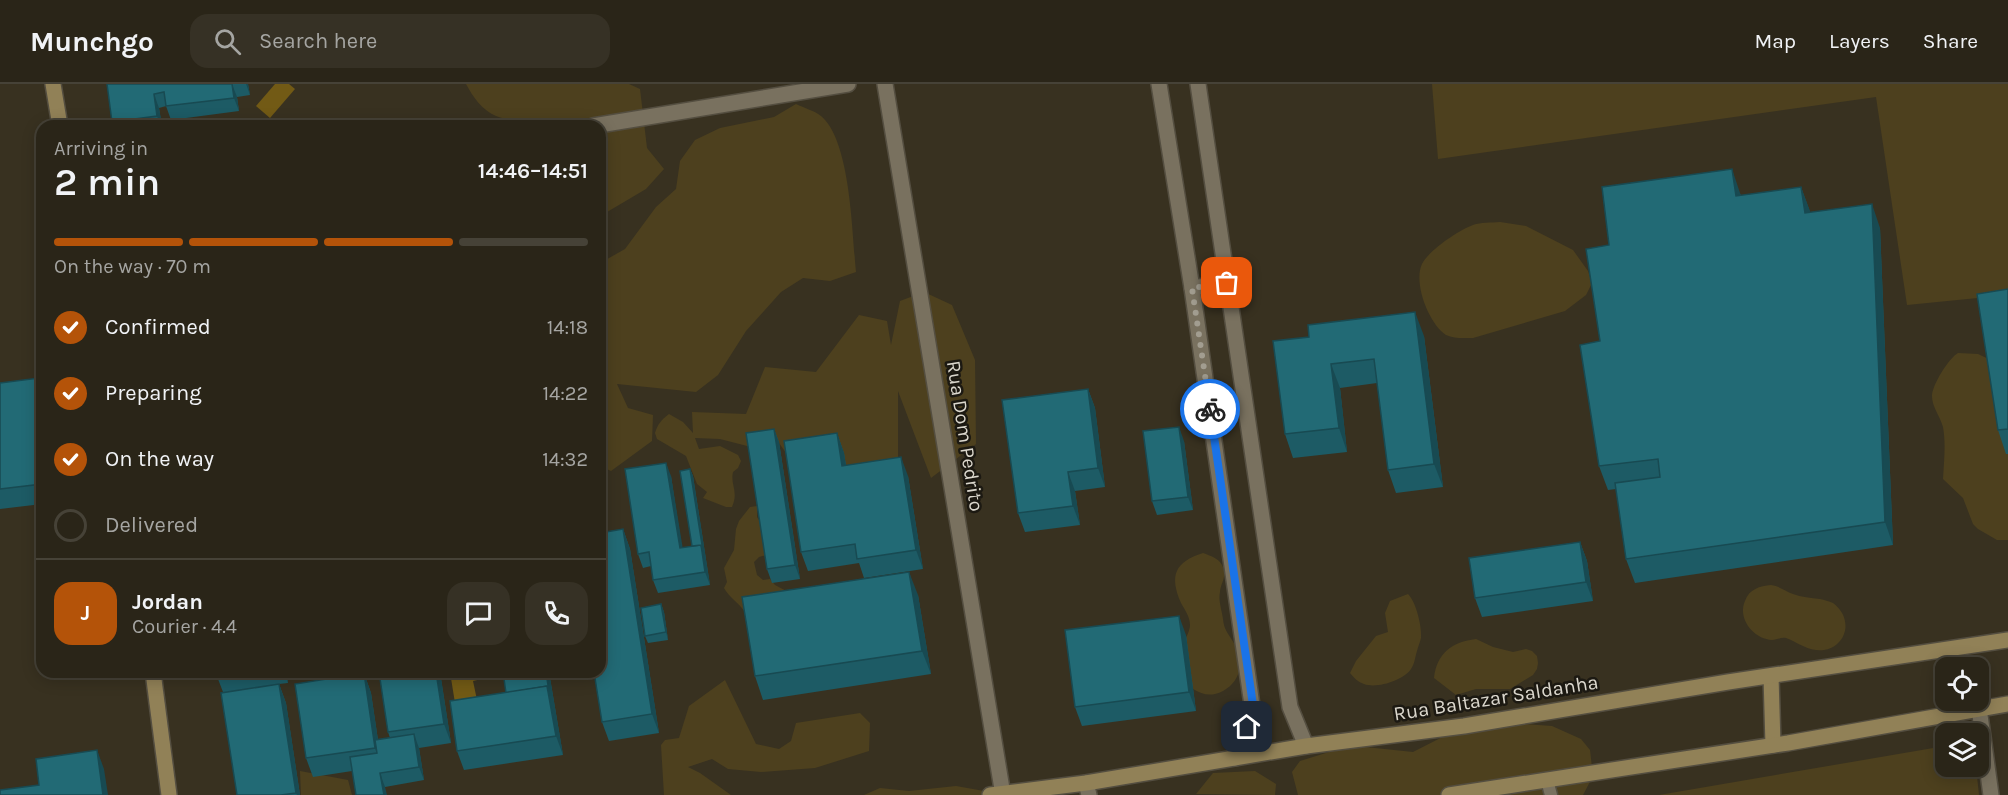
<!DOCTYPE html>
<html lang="en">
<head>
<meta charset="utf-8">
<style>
	body { margin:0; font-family:Karla,sans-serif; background:#363125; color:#f1f3f6; height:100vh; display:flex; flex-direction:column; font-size:22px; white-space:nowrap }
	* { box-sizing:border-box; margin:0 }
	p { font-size:20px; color:#a5a5a2 }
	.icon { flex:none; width:33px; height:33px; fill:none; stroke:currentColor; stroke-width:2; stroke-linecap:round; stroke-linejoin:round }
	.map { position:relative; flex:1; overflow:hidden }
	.side { position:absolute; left:36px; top:36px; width:570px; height:558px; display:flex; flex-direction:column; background:#2a2518; border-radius:18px; box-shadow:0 3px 15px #0003,0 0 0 2px #464237 }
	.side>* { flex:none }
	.controls { position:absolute; left:1935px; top:573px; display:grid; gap:12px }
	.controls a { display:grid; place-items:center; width:54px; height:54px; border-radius:12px; background:#2a2518; box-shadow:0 3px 15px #0003,0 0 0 2px #464237; font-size:30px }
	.pin { position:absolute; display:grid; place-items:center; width:51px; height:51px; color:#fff; margin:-26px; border-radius:12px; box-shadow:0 3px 9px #0006 }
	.courier { position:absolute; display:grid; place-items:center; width:60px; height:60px; margin:-30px; border:4px solid #1a73e8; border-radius:50%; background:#fff; color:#222; box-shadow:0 2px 8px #0007 }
	.summary em { font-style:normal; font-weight:600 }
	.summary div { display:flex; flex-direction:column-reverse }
	.summary { display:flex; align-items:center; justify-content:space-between; height:102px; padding:0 18px }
	h1 { font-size:39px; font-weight:600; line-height:45px }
	.bar { display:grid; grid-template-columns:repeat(4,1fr); gap:9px 6px; align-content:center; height:72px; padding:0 18px }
	.bar i { height:8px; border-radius:4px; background:#464237 }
	.bar .active { background:#b45309 }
	.bar p { grid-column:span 4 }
	.line { display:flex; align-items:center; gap:15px; padding:0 18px; border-top:2px solid #464237 }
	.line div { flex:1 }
	.round { display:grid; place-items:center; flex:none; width:63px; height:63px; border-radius:18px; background:#363125 }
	ol { padding:0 18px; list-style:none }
	li { display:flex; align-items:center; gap:18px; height:66px }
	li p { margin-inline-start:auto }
	li .icon { padding:6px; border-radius:50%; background:#b45309; color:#fff; stroke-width:4 }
	li:last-child { color:#a5a5a2 }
	li i { width:33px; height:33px; border:3px solid #464237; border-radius:50% }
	header { display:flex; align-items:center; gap:36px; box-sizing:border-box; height:84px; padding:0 30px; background:#2a2518; border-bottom:2px solid #464237 }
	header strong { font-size:28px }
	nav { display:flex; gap:33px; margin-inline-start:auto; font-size:21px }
	.search { width:420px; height:54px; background:#363125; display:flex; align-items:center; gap:15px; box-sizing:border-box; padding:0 21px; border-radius:18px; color:#a5a5a2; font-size:22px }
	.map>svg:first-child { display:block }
	.green { fill:#4d401e }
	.water { fill:#725a15 }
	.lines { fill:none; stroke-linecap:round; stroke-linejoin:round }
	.service-casing { stroke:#544e40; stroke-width:15 }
	.minor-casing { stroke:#544e40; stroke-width:18 }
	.secondary-casing { stroke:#544e40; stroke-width:18 }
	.service { stroke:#79715f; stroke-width:12 }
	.minor { stroke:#79715f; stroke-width:15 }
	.secondary { stroke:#918157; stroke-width:15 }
	.wall { fill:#1d5b65 }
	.shaded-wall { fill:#184a52 }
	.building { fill:#226a75; stroke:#184a52; stroke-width:1.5 }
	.done { stroke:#a29d90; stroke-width:6; stroke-dasharray:0 10.8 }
	.route { stroke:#1a73e8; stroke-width:8 }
	.labels { text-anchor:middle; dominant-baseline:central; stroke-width:5; stroke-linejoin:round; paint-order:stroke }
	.street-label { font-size:20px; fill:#dbd7cd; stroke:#1c1912 }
</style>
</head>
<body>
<header>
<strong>Munchgo</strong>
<div class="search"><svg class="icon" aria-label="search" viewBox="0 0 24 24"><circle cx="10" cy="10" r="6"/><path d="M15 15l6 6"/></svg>Search here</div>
<nav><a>Map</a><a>Layers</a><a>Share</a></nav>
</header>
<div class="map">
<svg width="2008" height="711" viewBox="0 0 2008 711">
	<rect width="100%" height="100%" fill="#383120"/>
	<g class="green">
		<path d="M466,0H629L640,5L647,64L664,85L646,105L602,131L600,134V42H524C515,35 505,36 496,32C482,26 473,13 466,0Z"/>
		<path d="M1432,0H2008V211L1907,221L1876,13L1438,75Z"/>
		<path d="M796,20C804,24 815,27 821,32C851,57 852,150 856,188L830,197L803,194L781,208L746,247L718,291L696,308L617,300L628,324L653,331L652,357L611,387L600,382V174L602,178L625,165L656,123L676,105L680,77L695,56L720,44L774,33Z"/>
		<path d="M1500,138L1526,142L1573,166L1588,187L1592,199L1586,211L1565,227L1473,254C1464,254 1454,255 1446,251C1429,240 1413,199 1422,180C1428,167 1459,146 1473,141C1481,138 1491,139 1500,138Z"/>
		<path d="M924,208L952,221L975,276L976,360L931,394L898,307V386L791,376L779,359L751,363L720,355L695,354L699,365L720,362L738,371L741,377L738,384L733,388C730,401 739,407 732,423H726L703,414L707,408L697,400L686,372L657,355L655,349C658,340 661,336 669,330L683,338L693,349L692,328L746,330L765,283L816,288L859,231L887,237L891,261L900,217Z"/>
		<path d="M1958,269L1978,270L1995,278L2008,368V456H1997L1978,445L1973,440L1963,414L1943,395C1944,377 1946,360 1943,343C1940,332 1932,323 1932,312C1932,301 1949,274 1958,269Z"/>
		<path d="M757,422V433L765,445L766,471L759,473L754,478L757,491L763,496L770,495L775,501L792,510L745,528C738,518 729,513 724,504L727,498L724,484L734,466L736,445L739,437L750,423Z"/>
		<path d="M1203,469C1211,472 1218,474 1222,481C1228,492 1221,498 1220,508C1218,516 1222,527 1223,535C1224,545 1227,548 1232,556C1244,575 1243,596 1223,607C1211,613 1203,611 1193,605L1181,563C1184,557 1190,548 1190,541C1190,533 1185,526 1181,519C1169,491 1175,478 1203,469Z"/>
		<path d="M1771,501C1779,502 1785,507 1793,510C1801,513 1811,514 1820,515C1824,516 1829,517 1833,519C1861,540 1838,579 1803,562C1798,560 1792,556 1786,554C1781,553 1777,556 1772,556C1754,555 1737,535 1745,517C1749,505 1760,502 1771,501Z"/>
		<path d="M1408,510C1416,518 1422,542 1421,554C1420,558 1418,563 1417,567C1415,573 1415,579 1411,585C1404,596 1377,605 1364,600C1358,598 1354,594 1350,589L1356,577L1376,552L1388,548L1385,529L1390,517Z"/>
		<path d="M1476,555L1493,563L1513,568L1526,565L1532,567L1537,572L1538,579L1537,585L1533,591L1510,605H1476L1456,611L1434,594C1437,569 1452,558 1476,555Z"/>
		<path d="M725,596L756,660L779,665L791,657L796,639L860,629L870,639L869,667L815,684L761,688L728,685L712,675L688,683L700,689L731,711H664L661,661L665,656L679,654L689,622Z"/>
		<path d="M1510,639L1552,642L1581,655L1590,666L1593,692L1583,711H1298L1292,688L1300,677L1342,664L1356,662L1413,668L1464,642Z"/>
		<path d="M1945,662L1946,682L1976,683L1979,711H1659Z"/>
		<path d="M300,687L348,696L352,711H301Z"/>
		<path d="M1255,687L1276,700L1275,711L1196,710L1213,689Z"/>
		<path d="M956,702L984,707L990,711H864L880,704L909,707Z"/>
	</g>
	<g class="water">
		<path d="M275,0H289L295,5L270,34L256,22Z"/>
		<path d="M450,588H489L490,593L473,597L477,616L455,619Z"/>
	</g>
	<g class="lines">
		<defs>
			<path id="service" d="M1547,696L1551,711"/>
			<g id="minor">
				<path d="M885,0L1003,711"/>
				<path d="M1159,0L1192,204L1253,628L1235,674"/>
				<path d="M1198,0L1290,623L1306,662"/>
				<path d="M593,42L848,0"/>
				<path d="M1192,204L1227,199"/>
				<path d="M1979,624L1991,711"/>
				<path d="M1086,699L1089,711"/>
			</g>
			<g id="secondary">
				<path d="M53,0L60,42"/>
				<path d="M153,588L169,711"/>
				<path d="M1771,592L1773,661"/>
				<path d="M990,711L1086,699L1306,662L1464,642L1728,598L2008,556"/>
				<path d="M1449,711L1788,659L2008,620"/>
			</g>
		</defs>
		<use href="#service" class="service-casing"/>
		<use href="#minor" class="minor-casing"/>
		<use href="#secondary" class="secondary-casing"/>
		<use href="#service" class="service"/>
		<use href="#minor" class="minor"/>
		<use href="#secondary" class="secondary"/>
	</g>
	<g class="wall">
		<path d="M107,0H248L250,11L237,13L239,27L171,36L166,22L159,24L162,42H114L112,38Z"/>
		<path d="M1801,103L1810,128L1880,144L1893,461L1635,499L1626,475L1616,405L1608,406L1599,382L1600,257L1609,161L1740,109L1741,112Z"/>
		<path d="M2008,205V370H2006L1998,346Z"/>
		<path d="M1424,252L1443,403L1396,409L1388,386L1377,299L1340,304L1347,368L1293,374L1285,350L1273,257Z"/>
		<path d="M0,299L42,303V420L0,425Z"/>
		<path d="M1088,305L1095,324L1105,403L1075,407L1080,441L1025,448L1018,429Z"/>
		<path d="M774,345L779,358L800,495L772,499L767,485Z"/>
		<path d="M837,349L844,369L846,381L908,392L923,485L864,494L859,479L808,487L801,468Z"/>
		<path d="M1184,357L1193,426L1157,431L1152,417Z"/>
		<path d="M690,385L693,392L710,501L658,509L653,496L651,482L643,484L638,470L671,392L682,464L692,462Z"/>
		<path d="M623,445L630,465L659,649L609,657L602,638Z"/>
		<path d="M1580,458L1587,477L1593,517L1482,533L1475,514Z"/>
		<path d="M918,511L931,590L763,616L755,592Z"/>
		<path d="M661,520L664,528L668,556L648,559L645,552Z"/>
		<path d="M1186,551L1196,627L1082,642L1075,623Z"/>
		<path d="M217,588H287L288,599L279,600L286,619L300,711H237L223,608L218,595Z"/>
		<path d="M440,588L451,659L419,664L424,696L385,703L352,687L313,693L306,674L364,589L371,609L378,656L390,654L388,648Z"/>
		<path d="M503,588H549L563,671L464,686L457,667L506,609Z"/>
	</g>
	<g class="shaded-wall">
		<path d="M232,0L237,13L239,27L234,14Z"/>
		<path d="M246,0H248L250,11Z"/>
		<path d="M154,10L159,24L162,42H161L157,32Z"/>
		<path d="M1732,85L1740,109L1744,136L1736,112Z"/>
		<path d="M1801,103L1810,127L1813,152L1805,129Z"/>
		<path d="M1872,120L1880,144L1893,461L1885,438Z"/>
		<path d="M1415,228L1424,252L1443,403L1434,380Z"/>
		<path d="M1331,280L1340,304L1347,368L1339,344Z"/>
		<path d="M39,294L42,303V318Z"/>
		<path d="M1088,305L1095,324L1105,403L1098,384Z"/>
		<path d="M1179,343L1184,357L1193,426L1188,413Z"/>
		<path d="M774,345L779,358L800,495L795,481Z"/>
		<path d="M837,349L844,369L849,401L842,382Z"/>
		<path d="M901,373L908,392L923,485L916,466Z"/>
		<path d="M666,379L671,392L685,478L680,464Z"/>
		<path d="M690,385L693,392L710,501L705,488Z"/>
		<path d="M1068,388L1075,407L1080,441L1073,422Z"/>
		<path d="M623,445L630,465L659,649L652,630Z"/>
		<path d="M1580,458L1587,477L1593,517L1586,498Z"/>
		<path d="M909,488L918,511L931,590L922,567Z"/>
		<path d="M661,520L664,528L668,556L666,548Z"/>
		<path d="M1179,532L1186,551L1196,627L1189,608Z"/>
		<path d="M285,588H287L288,599Z"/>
		<path d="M436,588H440L451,659L444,640Z"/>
		<path d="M546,588H549L563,671L556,652L547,602Z"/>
		<path d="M364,589L371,609L382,683L375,664Z"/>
		<path d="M279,600L286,619L300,711H297L296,709Z"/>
		<path d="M414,650L419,664L424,696L419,683Z"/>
		<path d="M97,666L104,685L108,711H103Z"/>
		<path d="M380,689L385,703L387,711H384Z"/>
	</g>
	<g class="building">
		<path d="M107,0H232L234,14L166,22L164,8L154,10L157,32L112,38Z"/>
		<path d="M1732,85L1736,112L1801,103L1805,129L1872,120L1885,438L1626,475L1615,399L1660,393L1658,375L1599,382L1580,261L1600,257L1586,165L1609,161L1602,103Z"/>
		<path d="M2008,205V345L1998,346L1977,210Z"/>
		<path d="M1415,228L1434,380L1388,386L1374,275L1331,280L1339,344L1285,350L1273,257L1309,253L1308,241Z"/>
		<path d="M39,294L42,318V400L0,405V299Z"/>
		<path d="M1088,305L1098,384L1068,388L1073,422L1018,429L1002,316Z"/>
		<path d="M1179,343L1188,413L1152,417L1143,347Z"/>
		<path d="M774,345L795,481L767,485L746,349Z"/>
		<path d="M837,349L842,382L901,373L916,466L857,475L855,460L801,468L784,357Z"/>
		<path d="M666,379L680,464L701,461L705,488L653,496L649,468L638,470L625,385Z"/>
		<path d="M690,385L703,467L701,461L692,462L680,387Z"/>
		<path d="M623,445L652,630L602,638L594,588H600V449Z"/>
		<path d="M1580,458L1586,498L1475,514L1469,474Z"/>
		<path d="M909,488L922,567L755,592L742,513Z"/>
		<path d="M661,520L666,548L645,552L641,524Z"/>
		<path d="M1179,532L1189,608L1075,623L1065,546Z"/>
		<path d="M217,588H266L218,595Z"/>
		<path d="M379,588H436L444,640L388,648Z"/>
		<path d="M503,588H546L549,608L547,602L506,609Z"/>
		<path d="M364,589L375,664L306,674L295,600Z"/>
		<path d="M279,600L296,709L281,711H237L221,609Z"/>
		<path d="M547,602L556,652L457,667L450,617Z"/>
		<path d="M414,650L419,683L380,689L384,711H356L350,673L377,669L375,656Z"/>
		<path d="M97,666L103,711H0V706L39,701L36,675Z"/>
	</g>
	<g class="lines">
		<path class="done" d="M1210,325L1192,204L1227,199"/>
		<path class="route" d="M1210,325L1254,628L1247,643"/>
	</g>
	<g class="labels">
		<g class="street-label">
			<text transform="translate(965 352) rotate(81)">Rua Dom Pedrito</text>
			<text transform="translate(1496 614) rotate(-9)">Rua Baltazar Saldanha</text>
		</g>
	</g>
</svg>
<div class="controls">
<a><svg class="icon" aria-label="locate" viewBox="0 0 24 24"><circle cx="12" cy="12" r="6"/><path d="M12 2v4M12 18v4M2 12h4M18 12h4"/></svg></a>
<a><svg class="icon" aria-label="layers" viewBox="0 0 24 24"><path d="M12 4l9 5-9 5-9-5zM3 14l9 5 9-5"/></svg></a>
</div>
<div class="pin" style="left:1227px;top:199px;background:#ea580c"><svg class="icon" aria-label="bag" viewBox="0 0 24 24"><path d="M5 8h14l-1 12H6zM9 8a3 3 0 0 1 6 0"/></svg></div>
<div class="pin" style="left:1247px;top:643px;background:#1f2937"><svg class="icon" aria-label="home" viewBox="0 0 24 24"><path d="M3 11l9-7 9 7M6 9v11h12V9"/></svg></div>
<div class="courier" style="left:1210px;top:325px"><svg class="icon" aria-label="bike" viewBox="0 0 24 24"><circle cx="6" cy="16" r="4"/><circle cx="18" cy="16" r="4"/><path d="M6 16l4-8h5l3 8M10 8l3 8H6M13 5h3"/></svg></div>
<section class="side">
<div class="summary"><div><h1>2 min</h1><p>Arriving in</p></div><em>14:46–14:51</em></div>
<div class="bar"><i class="active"></i><i class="active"></i><i class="active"></i><i></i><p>On the way · 70 m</p></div>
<ol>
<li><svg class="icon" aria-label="check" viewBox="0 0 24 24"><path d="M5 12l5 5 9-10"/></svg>Confirmed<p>14:18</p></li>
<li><svg class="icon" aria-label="check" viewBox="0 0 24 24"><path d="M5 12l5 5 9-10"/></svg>Preparing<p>14:22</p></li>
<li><svg class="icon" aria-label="check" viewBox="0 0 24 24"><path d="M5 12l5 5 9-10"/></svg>On the way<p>14:32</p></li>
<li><i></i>Delivered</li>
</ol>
<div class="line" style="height:108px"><b class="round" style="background:#b45309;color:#fff">J</b><div><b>Jordan</b><p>Courier · 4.4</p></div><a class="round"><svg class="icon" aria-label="chat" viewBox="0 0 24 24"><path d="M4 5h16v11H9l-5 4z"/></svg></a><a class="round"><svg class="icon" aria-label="phone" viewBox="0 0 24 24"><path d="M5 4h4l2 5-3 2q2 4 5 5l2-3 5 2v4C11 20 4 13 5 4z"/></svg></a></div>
</section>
</div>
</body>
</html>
